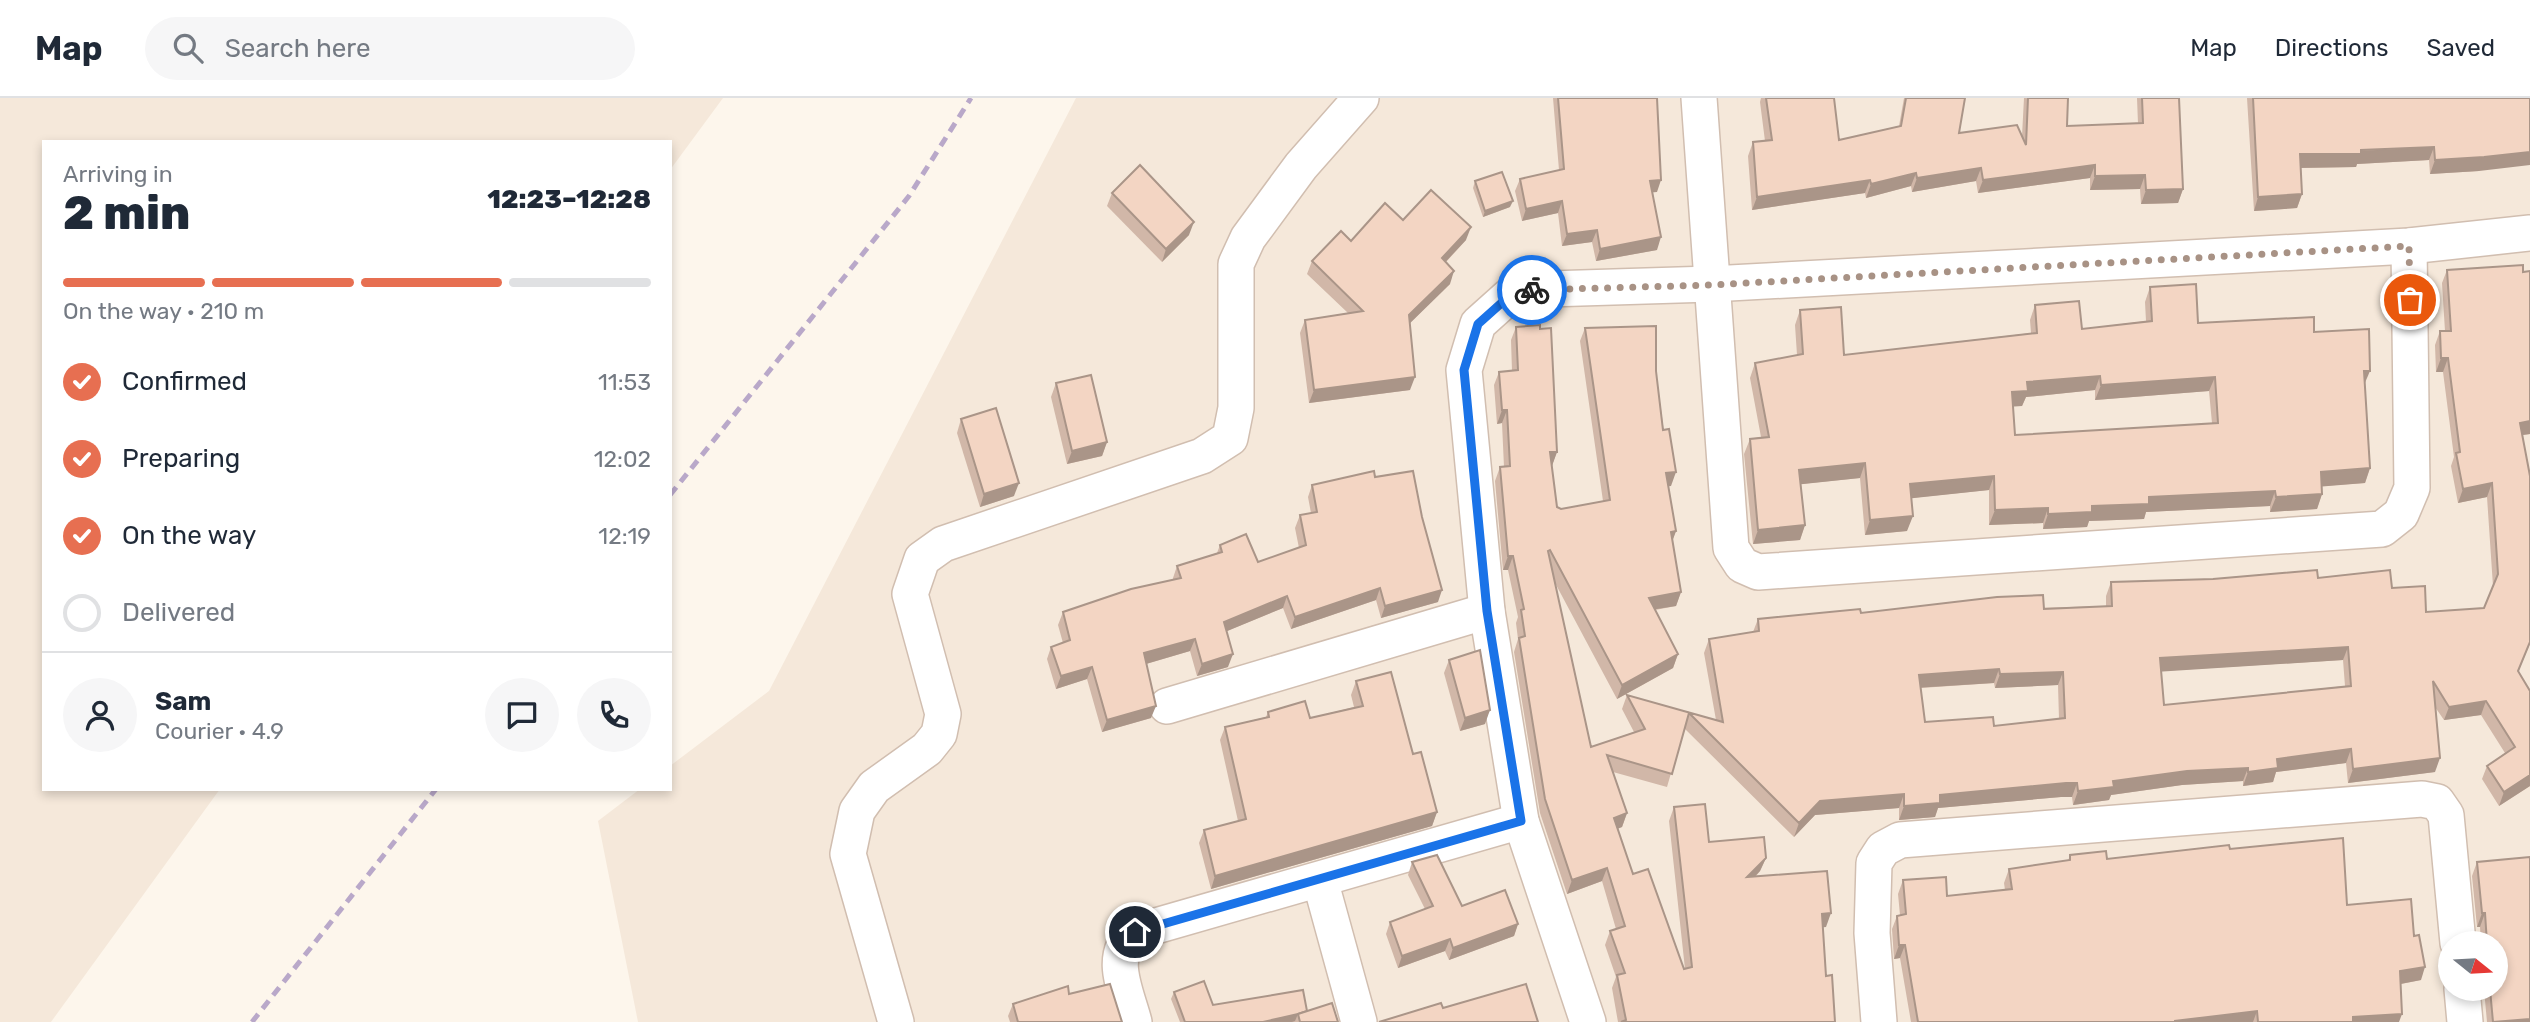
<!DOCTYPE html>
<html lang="en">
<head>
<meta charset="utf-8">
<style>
	body { margin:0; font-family:Rubik,sans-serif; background:#f6f6f7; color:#1f2937; height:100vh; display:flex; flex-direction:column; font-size:26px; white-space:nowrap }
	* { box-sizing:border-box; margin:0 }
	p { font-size:23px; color:#747a83 }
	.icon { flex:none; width:38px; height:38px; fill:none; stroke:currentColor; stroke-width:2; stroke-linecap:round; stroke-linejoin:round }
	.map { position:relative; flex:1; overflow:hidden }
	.sheet { position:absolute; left:42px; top:42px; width:630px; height:651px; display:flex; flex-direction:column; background:#fff; border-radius:0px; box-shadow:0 4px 10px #0003 }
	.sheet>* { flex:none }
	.needle { width:46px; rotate:108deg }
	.fabs { position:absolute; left:2438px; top:833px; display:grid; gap:14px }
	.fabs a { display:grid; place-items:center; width:70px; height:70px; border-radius:50%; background:#fff; box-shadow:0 4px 10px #0003; font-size:35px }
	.pin { position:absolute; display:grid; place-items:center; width:60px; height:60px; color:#fff; margin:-30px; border:4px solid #fff; border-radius:50%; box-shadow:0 2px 7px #0007 }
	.courier { position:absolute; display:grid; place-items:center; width:70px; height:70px; margin:-35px; border:5px solid #1a73e8; border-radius:50%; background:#fff; color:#222; box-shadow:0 2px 9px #0007 }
	.overview em { font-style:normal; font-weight:800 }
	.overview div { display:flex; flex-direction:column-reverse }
	.overview { display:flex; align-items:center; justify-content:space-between; height:119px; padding:0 21px }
	h1 { font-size:46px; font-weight:800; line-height:52px }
	.bar { display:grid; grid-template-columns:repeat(4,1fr); gap:10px 7px; align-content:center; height:84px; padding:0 21px }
	.bar i { height:9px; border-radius:5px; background:#e0e1e3 }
	.bar .on { background:#e76f51 }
	.bar p { grid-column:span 4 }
	.line { display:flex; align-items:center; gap:18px; padding:0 21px; border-top:2px solid #e0e1e3 }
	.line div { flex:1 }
	.round { display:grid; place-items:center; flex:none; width:74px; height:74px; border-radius:37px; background:#f6f6f7 }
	ol { padding:0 21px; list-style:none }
	li { display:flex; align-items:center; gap:21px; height:77px }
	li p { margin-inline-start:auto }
	li .icon { padding:7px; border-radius:50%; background:#e76f51; color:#fff; stroke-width:4 }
	li:last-child { color:#747a83 }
	li i { width:38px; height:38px; border:4px solid #e0e1e3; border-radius:50% }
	header { display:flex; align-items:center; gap:42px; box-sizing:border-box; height:98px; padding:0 35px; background:#fff; border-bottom:2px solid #e0e1e3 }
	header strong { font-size:33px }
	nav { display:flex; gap:38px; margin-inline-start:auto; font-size:24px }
	.search { width:490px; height:63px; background:#f6f6f7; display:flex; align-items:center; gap:18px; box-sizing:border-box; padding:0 24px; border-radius:38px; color:#747a83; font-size:26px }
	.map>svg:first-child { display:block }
	.residential { fill:#f5e8da; fill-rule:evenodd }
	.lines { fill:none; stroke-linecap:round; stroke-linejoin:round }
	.minor-casing { stroke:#d1beb0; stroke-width:38 }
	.minor { stroke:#fff; stroke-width:35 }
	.rail { stroke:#b9a8c9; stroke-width:5; stroke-dasharray:10 7; stroke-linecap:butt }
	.wall { fill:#d1b7a8; fill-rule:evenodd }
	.shaded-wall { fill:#aa9588 }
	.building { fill:#f3d5c3; stroke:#aa9588; stroke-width:2; fill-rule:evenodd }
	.done { stroke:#a89285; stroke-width:7; stroke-dasharray:0 12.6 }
	.route { stroke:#1a73e8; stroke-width:9 }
</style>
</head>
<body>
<header>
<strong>Map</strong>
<div class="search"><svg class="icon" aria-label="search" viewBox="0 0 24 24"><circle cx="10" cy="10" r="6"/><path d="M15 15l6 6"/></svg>Search here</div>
<nav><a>Map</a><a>Directions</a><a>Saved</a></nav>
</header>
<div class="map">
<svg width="2530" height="924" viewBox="0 0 2530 924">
	<rect width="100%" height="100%" fill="#fdf6ec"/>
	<g class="residential">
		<path d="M0,0H723L670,72V44H44V691H220L51,924H0Z"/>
		<path d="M1076,0H2530V924H638L598,723L640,691H670V668L769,593ZM2450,845H2496V891H2450Z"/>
	</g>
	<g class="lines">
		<defs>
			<g id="minor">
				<path d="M1699,0L1731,450L1742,467L1758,474L2382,431L2401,416L2412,390L2409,148"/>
				<path d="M1167,608L1487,513"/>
				<path d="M1320,782L1359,924"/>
				<path d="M2462,891L2465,924"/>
				<path d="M896,924L848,756L857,713L874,689L927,651L939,636L943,616L910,496L922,461L943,446L1202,358L1230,340L1236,310V166L1248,140L1301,68L1361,0"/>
				<path d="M1134,924C1126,893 1107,858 1135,834L1521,723"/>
				<path d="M1588,924L1521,723L1487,513L1464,272L1478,226L1516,192L1711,186L2409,148L2530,135"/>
				<path d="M1879,924L1872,835L1874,765L1883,751L1900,742L2422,701L2437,704L2446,717L2458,845"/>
			</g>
		</defs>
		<use href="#minor" class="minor-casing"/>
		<use href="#minor" class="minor"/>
		<g class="rail">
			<path d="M670,397L909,98L971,0"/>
			<path d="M252,924L436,691"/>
		</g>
	</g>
	<g class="wall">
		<path d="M1553,0H1657V94H1653L1657,152L1596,163L1592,144L1562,148L1558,115L1522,123L1515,93L1520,81L1559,72Z"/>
		<path d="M1761,0H1834L1839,42L1899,28L1904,0H1965L1959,35L2022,38L2024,0H2068L2067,28L2138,26L2137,0H2179L2183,91L2178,105L2141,106L2140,91L2090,92V80L1978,95L1976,83L1912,94L1911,88L1866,100L1865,95L1752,112L1748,58L1753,44L1765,43L1760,4Z"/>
		<path d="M2247,0H2530L2479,73L2430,76L2429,62L2357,66L2356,69L2301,70L2302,96L2297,110L2254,113Z"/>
		<path d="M1475,83L1510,109L1483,119L1473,90Z"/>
		<path d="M1112,95L1189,137L1162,164L1107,108Z"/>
		<path d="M1403,122L1466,142L1446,164L1450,186L1410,225V292L1309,305L1300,235L1305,222L1348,215L1307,176L1312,163L1351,143Z"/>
		<path d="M2447,172L2523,174L2530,173V336L2522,337L2530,546L2518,574L2530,688L2499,708L2482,681L2487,668L2505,655L2481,617L2444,622L2435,609V674L2348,685L2346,665L2276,674L2273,684L2243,688V683L2182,687L2111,697L2109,702L2073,707L2072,699H2061L1938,710L1935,719L1899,722V710L1815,717L1794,739L1684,630L1667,689L1613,674L1627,715L1622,729L1617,731L1633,776L1684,871H1685L1669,723L1674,709L1709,744L1766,760L1760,773L1756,778L1826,829H1823L1826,878L1835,924H1618L1612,890L1616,879L1605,847L1610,833L1616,831L1602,783L1567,796L1540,715L1514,554L1518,541L1516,525L1518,519L1508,472H1503L1495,383L1500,369H1504L1502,325L1497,326L1494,287L1499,274L1512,273L1511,242L1516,229L1557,354L1552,367L1557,409L1561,411L1603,403L1580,243L1585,230L1656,273L1671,388H1668L1676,433L1672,443L1681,494L1676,508L1655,512L1678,556L1673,570L1617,601L1554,483L1591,649L1634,634L1622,611L1627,597L1716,622L1704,555L1709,541L1753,534L1758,521L1861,515L2106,508V498L2111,484L2318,480L2392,490L2426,514L2484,510L2493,488L2487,399L2458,405L2451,368L2454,359L2443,274H2436L2435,247L2440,233H2445L2442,185ZM2343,562L2345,588L2164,607L2161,573ZM1994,585L1995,590L2058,587L2059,621L1994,628L1925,624L1921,590Z"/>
		<path d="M2150,189L2198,225L2314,234L2365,287L2370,370L2365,385L2322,388V396L2317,411L2270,414V408L2146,414L2144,421L2089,423L2087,429L2043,431V425L1989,427V392L1911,400L1907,433L1865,437L1860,380L1801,386L1805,427L1800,442L1753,446L1744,356L1750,341L1761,339L1750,280L1755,265L1797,257L1795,227L1800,212L1844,257L2031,235L2030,222L2035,207L2082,231L2146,223L2145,204ZM2095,292V302L2209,293L2212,325L2015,337L2013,308H2022L2026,299Z"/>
		<path d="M1056,285L1107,344L1102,358L1067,366L1051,299Z"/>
		<path d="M961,321L1014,398L980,409L957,335Z"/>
		<path d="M1375,379L1438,504L1381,520L1376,502L1291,531L1283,510L1227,533L1228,569L1197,578L1190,553L1146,566L1151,620L1102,634L1087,581L1056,591L1047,561L1051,549L1063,545L1058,527L1063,514L1173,482V480L1177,468L1217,455L1220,447L1258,464L1299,450L1295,430L1300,417L1311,415L1308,399L1312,387Z"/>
		<path d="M1449,562L1485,626L1460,633L1444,575Z"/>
		<path d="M1356,583L1413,656L1437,714L1432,728L1211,791L1199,745L1204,732L1238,723L1220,642L1225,629L1266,619L1268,614L1310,620L1354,609L1351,597Z"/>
		<path d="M2230,751L2347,807L2414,838L2421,882L2401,886L2399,924H1911L1900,860L1894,861L1892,831L1897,818L1900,817L1898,796L1903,782L1947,798L2005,792L2004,785L2009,771L2068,763L2070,757L2107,761Z"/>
		<path d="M1412,764L1462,808L1518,826L1514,838L1449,862L1445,853L1398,870L1386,836L1390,824L1425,811L1408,777Z"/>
		<path d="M2477,764L2530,924H2487L2484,891H2496V845H2481L2480,829H2477L2472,778Z"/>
		<path d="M1174,894L1213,907L1307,913L1338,924H1180L1171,901Z"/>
		<path d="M1069,896L1122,924H1010L1008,918L1013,906Z"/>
	</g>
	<g class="shaded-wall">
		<path d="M2434,49L2429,62L2357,66L2356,69L2295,70L2300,56Z"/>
		<path d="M2530,54V67L2479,73L2430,76L2435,62Z"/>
		<path d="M2095,67L2090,80L1978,95L1983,82Z"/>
		<path d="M1981,70L1976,83L1912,94L1917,80Z"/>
		<path d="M1916,75L1911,88L1866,100L1871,86Z"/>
		<path d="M2145,77L2140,91L2090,92L2095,78Z"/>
		<path d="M1661,82L1657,94L1646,95L1650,83Z"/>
		<path d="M1870,82L1865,95L1752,112L1757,99Z"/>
		<path d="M2183,91L2178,105L2141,106L2146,92Z"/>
		<path d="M2302,96L2297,110L2254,113L2258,99Z"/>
		<path d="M1513,103L1510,109L1483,119L1485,113Z"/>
		<path d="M1562,103L1558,115L1522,123L1526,111Z"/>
		<path d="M1194,124L1189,137L1162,164L1166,151Z"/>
		<path d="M1471,129L1466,142L1437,173L1442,160Z"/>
		<path d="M1597,132L1592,144L1562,148L1567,136Z"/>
		<path d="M1661,139L1657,152L1596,163L1600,151Z"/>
		<path d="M1454,173L1450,186L1404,231L1409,217Z"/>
		<path d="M2441,260H2448L2443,274H2436Z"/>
		<path d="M2364,273H2370L2364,287Z"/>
		<path d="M2100,278L2095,292L2026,299L2022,308L2007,309L2012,294L2027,284Z"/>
		<path d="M1415,279L1410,292L1309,305L1314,292Z"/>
		<path d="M2215,279L2209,293L2095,302L2101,287Z"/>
		<path d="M1502,312H1507L1502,325L1497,326Z"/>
		<path d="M2530,323V336L2515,338L2520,325Z"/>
		<path d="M1107,344L1102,358L1067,366L1072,353Z"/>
		<path d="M1550,354H1557L1552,368Z"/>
		<path d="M1865,365L1860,380L1794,387L1799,372Z"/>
		<path d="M2370,370L2365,385L2316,389L2321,374Z"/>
		<path d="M1676,374L1671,388L1661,389L1666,375Z"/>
		<path d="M1994,378L1989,392L1905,401L1910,386Z"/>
		<path d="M1019,385L1014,398L980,409L984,396Z"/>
		<path d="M2492,385L2487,399L2458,405L2463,391Z"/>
		<path d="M2275,393L2270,408L2146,414L2144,421L2089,423L2087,429L2043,431L2048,416L2092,408L2149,399Z"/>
		<path d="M2322,396L2317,411L2270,414L2276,399Z"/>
		<path d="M2048,410L2043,425L1989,427L1995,412Z"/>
		<path d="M1913,418L1907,433L1865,437L1870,422Z"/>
		<path d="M1805,427L1800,442L1753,446L1758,432Z"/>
		<path d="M1676,433L1671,447V434Z"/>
		<path d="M1508,458H1513L1508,472H1503Z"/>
		<path d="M1380,490L1376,502L1291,531L1295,519Z"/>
		<path d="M1442,492L1438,504L1381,520L1385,508Z"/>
		<path d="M1681,494L1676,508L1644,513L1649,500Z"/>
		<path d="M1287,498L1283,510L1220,536L1224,524Z"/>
		<path d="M1195,541L1190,553L1139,568L1144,555Z"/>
		<path d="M2348,549L2343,562L2155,574L2160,560Z"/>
		<path d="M1233,556L1228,569L1197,578L1202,566Z"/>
		<path d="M1678,556L1673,570L1617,601L1622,587Z"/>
		<path d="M1092,569L1087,581L1056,591L1061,578Z"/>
		<path d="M1999,571L1994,585L1914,590L1919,577Z"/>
		<path d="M2063,574L2058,587L1995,590L2000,576Z"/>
		<path d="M2486,603L2481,617L2444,622L2449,609Z"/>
		<path d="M1156,608L1151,620L1102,634L1107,622Z"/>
		<path d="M1490,612L1485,626L1460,633L1465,620Z"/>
		<path d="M2351,651L2346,665L2276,674L2273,684L2243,688L2248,674L2277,661Z"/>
		<path d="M2440,660L2435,674L2348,685L2353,671Z"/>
		<path d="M2248,670L2243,683L2182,687L2111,697L2109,702L2073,707L2078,693L2113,683L2187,673Z"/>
		<path d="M2530,677V688L2499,708L2504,694Z"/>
		<path d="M2066,685H2077L2072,699H2061L1938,710L1935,719L1899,722L1904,708L1940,697Z"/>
		<path d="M1904,696L1899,710L1815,717L1794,739L1799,725L1820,703Z"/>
		<path d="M1437,714L1432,728L1211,791L1215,778Z"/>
		<path d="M1627,715L1622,729L1609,734L1614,720Z"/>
		<path d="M1766,760L1760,773L1742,792L1747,779Z"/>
		<path d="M1607,770L1602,783L1567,796L1572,782Z"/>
		<path d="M1831,815L1826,829L1817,830L1822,816Z"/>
		<path d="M2482,815H2485L2480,829H2477Z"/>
		<path d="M1518,826L1514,838L1449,862L1453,850Z"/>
		<path d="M1450,841L1445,853L1398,870L1402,858Z"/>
		<path d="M1899,847H1905L1900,860L1894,861Z"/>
		<path d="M2425,869L2421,882L2395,887L2400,873Z"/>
		<path d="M2257,913L2253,924H2175V923Z"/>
		<path d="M1298,916L1295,923L1292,924H1263Z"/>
		<path d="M2402,916L2399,924H2351L2353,919Z"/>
		<path d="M2530,921V924H2493Z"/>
	</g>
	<g class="building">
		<path d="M1558,0H1657L1661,82L1650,83L1661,139L1600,151L1597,132L1567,136L1562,103L1526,111L1520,81L1564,71Z"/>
		<path d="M1766,0H1834L1839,42L1901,28L1906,0H1965L1959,35L2017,27L2026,47L2028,0H2068L2067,28L2143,25L2142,0H2179L2183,91L2146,92L2145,77L2095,78V67L1983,82L1981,70L1917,80L1916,75L1871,86L1870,82L1757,99L1753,44L1772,42Z"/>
		<path d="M2253,0H2530V54L2484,59L2435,62L2434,49L2361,52V56H2300L2302,96L2258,99Z"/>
		<path d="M1140,67L1194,124L1166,151L1112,95Z"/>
		<path d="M1502,74L1513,103L1485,113L1475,83Z"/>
		<path d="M1431,92L1471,129L1442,160L1454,173L1409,217L1415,279L1314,292L1305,222L1363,213L1312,163L1341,133L1351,143L1385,105L1403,122Z"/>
		<path d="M2523,167V174L2530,173V323L2520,325L2530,378V544L2518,573L2530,593V677L2504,694L2487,668L2515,649L2486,603L2449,609L2433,583L2440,660L2353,671L2351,651L2277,661L2278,670L2248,674V670L2187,673L2113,683L2114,689L2078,693L2077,685H2066L1940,697V705L1904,708V696L1820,703L1799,725L1689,615L1672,676L1607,657L1627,715L1614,720L1633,776L1648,771L1684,871L1692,869L1674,709L1705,706L1709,744L1764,739L1766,760L1747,779L1827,773L1831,815L1822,816L1826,878L1832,877L1835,924H1621L1626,922L1617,877L1625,875L1610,833L1625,828L1607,770L1572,782L1545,701L1519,540L1525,538L1521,512L1524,511L1513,458H1508L1500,369L1510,368L1507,312H1502L1499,274L1518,272L1516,229L1540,227V231L1551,230L1557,354H1550L1557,409L1561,411L1610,402L1585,230L1656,228V273L1663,332L1669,331L1676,374L1666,375L1676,433L1671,434L1681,494L1649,500L1678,556L1622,587L1550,452L1548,453L1591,649L1645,631L1627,597L1723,624L1709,541L1759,533L1758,521L1860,511L1861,515L1997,499L2043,497L2044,511L2112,508L2111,484L2213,481L2317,472L2318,480L2390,472L2392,490L2425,488L2426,514L2484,510L2498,476L2492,385L2463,391L2456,355L2460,354L2448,260H2441L2440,233H2451L2447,172ZM2348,549L2351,588L2164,607L2160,560ZM1999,571L2000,576L2063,574L2065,620L1994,628L1993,619L1925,624L1919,577Z"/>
		<path d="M2196,186L2198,225L2314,219V234L2369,231L2370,273H2364L2370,370L2321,374L2322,396L2276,399L2275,393L2149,399V406L2092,408V414L2048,416V410L1995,412L1994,378L1910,386L1913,418L1870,422L1865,365L1799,372L1805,427L1758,432L1750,341L1769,339L1755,265L1803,256L1800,212L1841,209L1844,257L2037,235L2035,207L2079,203L2082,231L2152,223L2150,189ZM2100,278L2101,287L2215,279L2218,325L2015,337L2012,294L2028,293L2027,284Z"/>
		<path d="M1091,277L1107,344L1072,353L1056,285Z"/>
		<path d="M996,310L1019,385L984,396L961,321Z"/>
		<path d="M1374,373L1375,379L1413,373L1422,419L1442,492L1385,508L1380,490L1295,519L1287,498L1224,524L1233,556L1202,566L1195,541L1144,555L1156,608L1107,622L1092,569L1061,578L1051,549L1070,542L1063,514L1131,491L1181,480L1177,468L1222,454L1220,447L1246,436L1258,464L1306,447L1300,417L1317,414L1312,387Z"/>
		<path d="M1480,552L1490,612L1465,620L1449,562Z"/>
		<path d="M1391,574L1413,656L1421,654L1437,714L1215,778L1204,732L1246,721L1225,629L1269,619L1268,614L1305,603L1310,620L1363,608L1356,583Z"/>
		<path d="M2343,740L2347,807L2411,801L2414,838L2419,837L2425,869L2400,873L2402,916L2353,919V924H2258L2257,913L2175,923V924H1918L1905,847H1899L1897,818L1906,816L1903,782L1946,779L1947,798L2012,791L2009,771L2070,762V757L2106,753L2107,761L2229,747L2230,751Z"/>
		<path d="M1437,757L1462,808L1505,792L1518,826L1453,850L1450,841L1402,858L1390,824L1433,808L1412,764Z"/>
		<path d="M2530,759V921L2493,924L2490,891H2496V845H2487L2485,815H2482L2477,764Z"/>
		<path d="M1204,883L1213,907L1303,892L1307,913L1298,916L1263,924H1185L1174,894Z"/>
		<path d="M1110,886L1122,924H1018L1013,906L1068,888L1069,896Z"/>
		<path d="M1526,886L1538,924H1379L1441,905L1443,910Z"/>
		<path d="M1332,905L1338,924H1300L1298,916Z"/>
	</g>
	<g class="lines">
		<path class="done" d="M1532,192L1711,187L2409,148L2410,202"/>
		<path class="route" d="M1135,834L1521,723L1487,513L1464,272L1478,226L1516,192H1532"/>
	</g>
</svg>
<div class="fabs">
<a><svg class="needle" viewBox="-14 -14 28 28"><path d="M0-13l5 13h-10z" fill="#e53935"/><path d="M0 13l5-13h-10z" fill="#747a83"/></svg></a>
</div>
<div class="pin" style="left:2410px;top:202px;background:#ea580c"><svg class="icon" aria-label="bag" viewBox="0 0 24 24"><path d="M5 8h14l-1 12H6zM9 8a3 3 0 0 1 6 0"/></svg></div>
<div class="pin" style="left:1135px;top:834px;background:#1f2937"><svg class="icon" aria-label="home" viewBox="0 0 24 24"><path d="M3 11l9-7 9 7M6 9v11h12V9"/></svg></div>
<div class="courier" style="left:1532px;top:192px"><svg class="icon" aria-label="bike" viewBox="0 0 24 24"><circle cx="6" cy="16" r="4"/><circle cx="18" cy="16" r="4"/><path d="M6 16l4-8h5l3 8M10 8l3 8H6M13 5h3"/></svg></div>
<section class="sheet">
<div class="overview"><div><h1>2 min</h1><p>Arriving in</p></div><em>12:23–12:28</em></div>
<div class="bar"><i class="on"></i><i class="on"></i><i class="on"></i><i></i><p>On the way · 210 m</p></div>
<ol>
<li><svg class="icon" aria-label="check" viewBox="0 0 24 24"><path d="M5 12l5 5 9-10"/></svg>Confirmed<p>11:53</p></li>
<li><svg class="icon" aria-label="check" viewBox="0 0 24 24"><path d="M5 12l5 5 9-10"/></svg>Preparing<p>12:02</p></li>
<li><svg class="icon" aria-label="check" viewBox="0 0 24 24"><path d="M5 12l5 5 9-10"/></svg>On the way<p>12:19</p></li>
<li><i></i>Delivered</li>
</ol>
<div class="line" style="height:126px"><a class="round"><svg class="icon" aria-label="person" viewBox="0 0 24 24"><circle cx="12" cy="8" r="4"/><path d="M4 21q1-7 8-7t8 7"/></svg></a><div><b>Sam</b><p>Courier · 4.9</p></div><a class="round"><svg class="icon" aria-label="chat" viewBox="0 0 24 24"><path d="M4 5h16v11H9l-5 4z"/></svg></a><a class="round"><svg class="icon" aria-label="phone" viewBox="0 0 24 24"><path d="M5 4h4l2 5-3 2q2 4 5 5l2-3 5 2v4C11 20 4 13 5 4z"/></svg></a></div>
</section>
</div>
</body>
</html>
